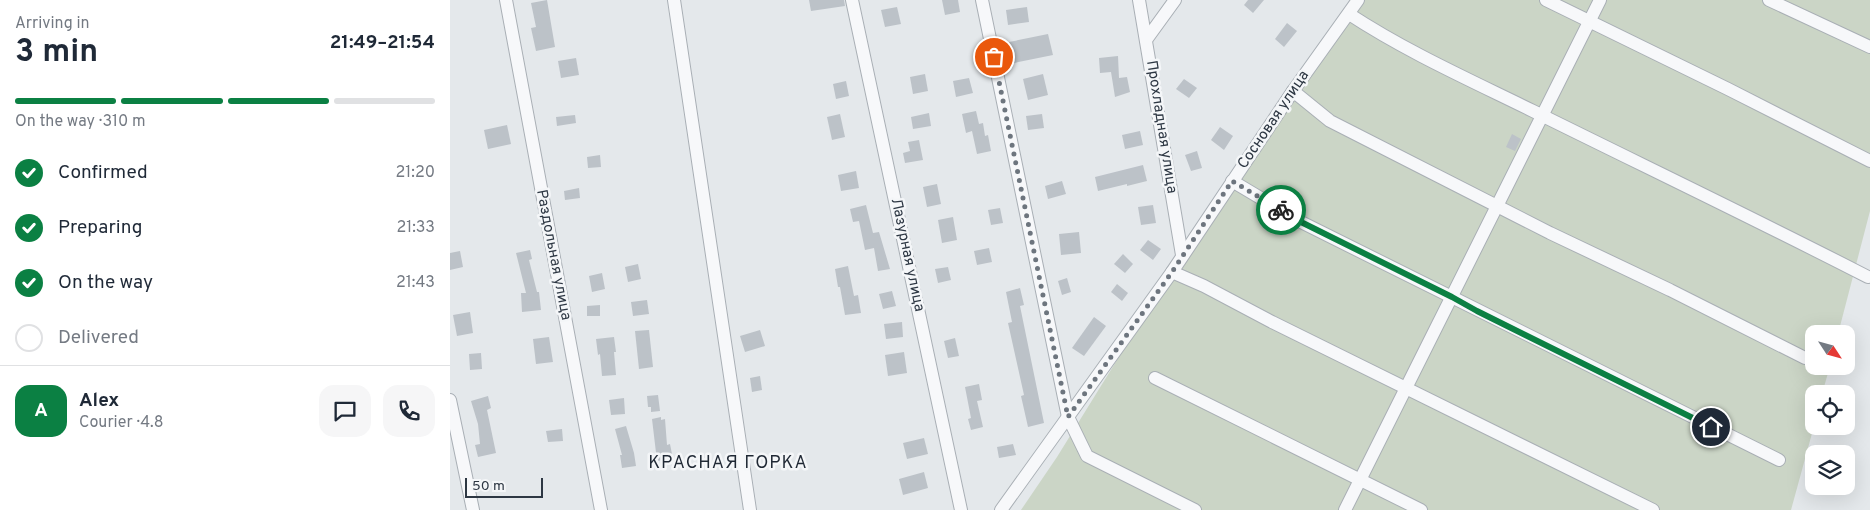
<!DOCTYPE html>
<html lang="en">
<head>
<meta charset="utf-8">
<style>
	body { margin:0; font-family:Overpass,sans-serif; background:#f6f6f7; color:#1f2937; height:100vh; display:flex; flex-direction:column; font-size:19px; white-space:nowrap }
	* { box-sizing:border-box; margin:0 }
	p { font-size:16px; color:#747a83 }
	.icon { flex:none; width:28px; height:28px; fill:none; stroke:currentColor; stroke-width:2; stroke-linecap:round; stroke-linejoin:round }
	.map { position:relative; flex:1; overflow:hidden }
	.details { display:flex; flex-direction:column; background:#fff; width:450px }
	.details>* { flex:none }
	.needle { width:32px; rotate:126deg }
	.tools { position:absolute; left:1355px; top:325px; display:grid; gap:10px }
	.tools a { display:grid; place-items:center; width:50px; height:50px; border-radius:10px; background:#fff; box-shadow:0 5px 20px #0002; font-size:25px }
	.scale { position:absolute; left:15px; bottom:12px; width:78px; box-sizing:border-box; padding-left:5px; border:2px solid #2d3743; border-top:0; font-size:14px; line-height:18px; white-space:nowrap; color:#2d3743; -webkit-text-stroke:4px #f4f6f8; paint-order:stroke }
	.pin { position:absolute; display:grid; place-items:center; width:42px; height:42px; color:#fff; margin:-21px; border:2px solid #fff; border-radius:50%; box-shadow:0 1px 5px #0007 }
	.courier { position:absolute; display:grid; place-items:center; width:50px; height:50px; margin:-25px; border:4px solid #0b8043; border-radius:50%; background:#fff; color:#222; box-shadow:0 1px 6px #0007 }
	.summary em { font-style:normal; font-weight:700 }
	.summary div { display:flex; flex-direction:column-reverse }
	.summary { display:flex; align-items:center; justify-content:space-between; height:85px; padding:0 15px }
	h1 { font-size:32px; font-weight:700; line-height:38px }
	.bar { display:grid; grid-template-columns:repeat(4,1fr); gap:8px 5px; align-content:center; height:60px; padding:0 15px }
	.bar i { height:6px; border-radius:4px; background:#e0e1e3 }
	.bar .active { background:#0b8043 }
	.bar p { grid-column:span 4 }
	.line { display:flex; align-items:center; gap:12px; padding:0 15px; border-top:1px solid #e0e1e3 }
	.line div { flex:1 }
	.round { display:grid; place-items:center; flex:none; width:52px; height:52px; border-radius:15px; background:#f6f6f7 }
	ol { padding:0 15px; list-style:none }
	li { display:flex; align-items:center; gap:15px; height:55px }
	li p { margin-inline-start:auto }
	li .icon { padding:5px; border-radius:50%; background:#0b8043; color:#fff; stroke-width:4 }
	li:last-child { color:#747a83 }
	li i { width:28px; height:28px; border:2px solid #e0e1e3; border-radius:50% }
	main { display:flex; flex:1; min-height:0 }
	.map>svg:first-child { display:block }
	.green { fill:#cbd5c6 }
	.building { fill:#bcc2c8 }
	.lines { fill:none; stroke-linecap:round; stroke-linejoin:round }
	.minor-casing { stroke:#a9afb5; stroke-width:14 }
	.minor { stroke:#f7f8fa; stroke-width:12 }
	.done { stroke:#6d757e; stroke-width:5; stroke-dasharray:0 9 }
	.route { stroke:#0b8043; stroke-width:6 }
	.labels { text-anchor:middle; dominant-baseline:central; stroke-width:5; stroke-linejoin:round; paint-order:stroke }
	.street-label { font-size:15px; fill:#2d3743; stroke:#f4f6f8 }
	.quarter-label { font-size:18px; letter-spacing:1px; fill:#1f2834; stroke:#f4f6f8 }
</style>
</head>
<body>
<main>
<section class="details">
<div class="summary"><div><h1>3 min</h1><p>Arriving in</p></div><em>21:49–21:54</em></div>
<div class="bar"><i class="active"></i><i class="active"></i><i class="active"></i><i></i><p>On the way · 310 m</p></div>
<ol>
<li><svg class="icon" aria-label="check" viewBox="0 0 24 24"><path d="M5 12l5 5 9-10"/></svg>Confirmed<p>21:20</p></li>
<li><svg class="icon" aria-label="check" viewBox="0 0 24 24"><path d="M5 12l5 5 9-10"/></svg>Preparing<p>21:33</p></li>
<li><svg class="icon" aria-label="check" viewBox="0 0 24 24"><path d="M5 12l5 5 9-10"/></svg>On the way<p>21:43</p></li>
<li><i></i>Delivered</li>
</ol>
<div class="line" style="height:90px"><b class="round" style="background:#0b8043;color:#fff">A</b><div><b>Alex</b><p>Courier · 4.8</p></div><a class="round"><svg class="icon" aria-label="chat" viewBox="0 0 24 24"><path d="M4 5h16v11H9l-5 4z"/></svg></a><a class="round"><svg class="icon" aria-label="phone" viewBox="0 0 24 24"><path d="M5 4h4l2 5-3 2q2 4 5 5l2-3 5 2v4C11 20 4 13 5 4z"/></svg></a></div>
</section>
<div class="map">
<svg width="1420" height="510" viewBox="0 0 1420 510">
	<rect width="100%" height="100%" fill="#e4e8eb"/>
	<path class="green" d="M912,0H1420V211L1388,334H1364V366H1380L1372,394H1364V426L1341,510H571L607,457L732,255Z"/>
	<g class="building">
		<path d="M97,0L105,47L86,51L81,28L86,27L81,3Z"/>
		<path d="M359,0H394L395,6L361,11Z"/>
		<path d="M492,0H508L510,12L495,15Z"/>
		<path d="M798,0H814L803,13L794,5Z"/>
		<path d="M447,7L451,24L435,27L431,10Z"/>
		<path d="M577,7L579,22L558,25L556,10Z"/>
		<path d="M837,23L847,31L834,47L825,39Z"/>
		<path d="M598,34L603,55L564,63L559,42Z"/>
		<path d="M668,56L669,78L677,77L680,92L665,97L661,72L650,73L649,58Z"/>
		<path d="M126,58L129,75L111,78L108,61Z"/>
		<path d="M475,74L478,91L463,94L460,77Z"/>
		<path d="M593,74L598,95L578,100L573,79Z"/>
		<path d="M519,78L523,93L506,97L503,81Z"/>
		<path d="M734,79L747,88L739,98L726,89Z"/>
		<path d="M396,81L399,96L386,99L383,84Z"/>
		<path d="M526,111L529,124L533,123L535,136L538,135L541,151L527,154L522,131L516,133L512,114Z"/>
		<path d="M479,113L481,126L463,129L461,117Z"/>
		<path d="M390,114L395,137L382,140L377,117Z"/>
		<path d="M592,114L594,128L578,130L576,116Z"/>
		<path d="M125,115L126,123L107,126L106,117Z"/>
		<path d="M57,125L61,144L38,149L34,130Z"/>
		<path d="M770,127L783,136L774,150L761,140Z"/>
		<path d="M690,131L693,145L675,149L672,135Z"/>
		<path d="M1062,134L1071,139L1065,151L1056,147Z"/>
		<path d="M469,140L473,160L455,163L453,153L460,151L458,142Z"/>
		<path d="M747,151L752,168L741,171L735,155Z"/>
		<path d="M150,155L151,167L138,168L137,157Z"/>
		<path d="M693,165L697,181L677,186V184L648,191L645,177Z"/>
		<path d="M406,171L409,188L391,191L388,175Z"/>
		<path d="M612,181L616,194L598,199L595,186Z"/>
		<path d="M487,184L491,204L477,207L473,187Z"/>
		<path d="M129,188L130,198L115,200L114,191Z"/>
		<path d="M416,205L423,233L429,232L440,269L428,271L424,248L415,250L409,221L403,222L400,209Z"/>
		<path d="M703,205L706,223L691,225L688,207Z"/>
		<path d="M550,208L553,223L541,225L538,210Z"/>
		<path d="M503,217L507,240L492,243L488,220Z"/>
		<path d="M629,232L631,253L611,255L609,234Z"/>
		<path d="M698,240L711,249L703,260L690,250Z"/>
		<path d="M539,248L542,262L527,265L524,251Z"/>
		<path d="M80,250L82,259L79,260L87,292H89L91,310L72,312L71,293H76L66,253Z"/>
		<path d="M10,251L13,267L0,270V253Z"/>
		<path d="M673,254L683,264L675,273L664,264Z"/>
		<path d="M188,264L191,279L178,282L175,267Z"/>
		<path d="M398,266L404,296L408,295L411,313L395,315L390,287H388L385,269Z"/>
		<path d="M498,267L501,280L488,283L485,269Z"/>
		<path d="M152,273L155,289L142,292L139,276Z"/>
		<path d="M617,278L621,292L612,295L608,281Z"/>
		<path d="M667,284L678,293L672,301L661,292Z"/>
		<path d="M570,288L574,305L570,306L594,423L578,427L571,396L574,395L558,323L562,322L556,292Z"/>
		<path d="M442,291L446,306L433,309L429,294Z"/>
		<path d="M197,300L199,314L183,316L181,302Z"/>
		<path d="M150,305V316H137V306Z"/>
		<path d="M20,312L23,333L7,336L3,315Z"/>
		<path d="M644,317L656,326L634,356L622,348Z"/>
		<path d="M452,322L453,337L436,339L434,324Z"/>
		<path d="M199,330L203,367L189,369L185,331Z"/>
		<path d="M310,330L315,346L295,352L290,336Z"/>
		<path d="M99,337L103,362L86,364L83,339Z"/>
		<path d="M164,337L166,352H164L166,375L152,376L150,354L148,355L146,339Z"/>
		<path d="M505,338L509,356L498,358L494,341Z"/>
		<path d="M454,352L457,373L438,376L435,355Z"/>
		<path d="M31,353L32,369L20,370L19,354Z"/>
		<path d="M310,376L312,390L302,392L300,378Z"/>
		<path d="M529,384L532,400L527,401L533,427L521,430L518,419L521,418L515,387Z"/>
		<path d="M208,395L210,411L201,412V407H198L197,396Z"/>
		<path d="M38,396L41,408L37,410L46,453L28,457L25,445L30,444L28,424L21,401Z"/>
		<path d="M174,398L175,414L161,415L159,400Z"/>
		<path d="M211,417V420L215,419L217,445L220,444L223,459L207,461L202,419Z"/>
		<path d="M176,426L184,453L186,466L172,468L170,455H172L165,429Z"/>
		<path d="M112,429L113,441L98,442L96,431Z"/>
		<path d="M474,438L478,454L457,459L453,443Z"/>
		<path d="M563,444L566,455L549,458L547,447Z"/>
		<path d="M474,472L478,488L453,495L449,479Z"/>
	</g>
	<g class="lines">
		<defs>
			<g id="minor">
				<path d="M56,0L151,510"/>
				<path d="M224,0L300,510"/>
				<path d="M402,0L511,510"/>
				<path d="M532,0L618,417L637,456L745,510"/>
				<path d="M689,0L732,255"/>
				<path d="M1096,0L1278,89L1420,161"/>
				<path d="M1319,0L1420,47"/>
				<path d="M899,14C957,52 1020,80 1083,111C1194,166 1307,220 1418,277"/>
				<path d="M696,40L725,0"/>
				<path d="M843,91L880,121L1100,233L1220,290L1355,358"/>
				<path d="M782,181L851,222L1329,460"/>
				<path d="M722,272L754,286L822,322L1203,510"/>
				<path d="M705,378L971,510"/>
				<path d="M0,400L23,510"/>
				<path d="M551,510L722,272L843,91L908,0"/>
				<path d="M895,510L1150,0"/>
			</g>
		</defs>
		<use href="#minor" class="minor-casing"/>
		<use href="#minor" class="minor"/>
	</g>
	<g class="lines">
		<path class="done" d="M544,57L618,417L722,272L782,181L831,210"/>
		<path class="route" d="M831,210L851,222L1002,297L1027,311L1261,427"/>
	</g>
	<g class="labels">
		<g class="street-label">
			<text transform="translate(824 120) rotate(-56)">Сосновая улица</text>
			<text transform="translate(711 127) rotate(81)">Прохладная улица</text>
			<text transform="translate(103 255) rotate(79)">Раздольная улица</text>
			<text transform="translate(457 255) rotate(78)">Лазурная улица</text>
		</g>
		<g class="quarter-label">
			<text x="278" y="463">КРАСНАЯ ГОРКА</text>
		</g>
	</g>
</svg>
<div class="tools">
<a><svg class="needle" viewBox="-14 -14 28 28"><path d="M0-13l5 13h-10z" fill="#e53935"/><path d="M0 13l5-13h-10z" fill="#747a83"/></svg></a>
<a><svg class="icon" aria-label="locate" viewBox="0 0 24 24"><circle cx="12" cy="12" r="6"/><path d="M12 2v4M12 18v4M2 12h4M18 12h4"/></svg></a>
<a><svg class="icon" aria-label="layers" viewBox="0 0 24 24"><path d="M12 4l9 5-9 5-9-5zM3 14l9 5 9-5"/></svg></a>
</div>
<div class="scale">50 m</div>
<div class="pin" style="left:544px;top:57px;background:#ea580c"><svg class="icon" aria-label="bag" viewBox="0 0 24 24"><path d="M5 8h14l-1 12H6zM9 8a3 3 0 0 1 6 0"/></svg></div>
<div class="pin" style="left:1261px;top:427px;background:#1f2937"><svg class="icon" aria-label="home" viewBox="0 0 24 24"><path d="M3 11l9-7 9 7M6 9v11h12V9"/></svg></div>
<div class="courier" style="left:831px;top:210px"><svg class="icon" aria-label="bike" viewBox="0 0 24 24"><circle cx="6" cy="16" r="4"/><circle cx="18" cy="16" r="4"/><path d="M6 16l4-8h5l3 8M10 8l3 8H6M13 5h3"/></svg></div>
</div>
</main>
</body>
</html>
